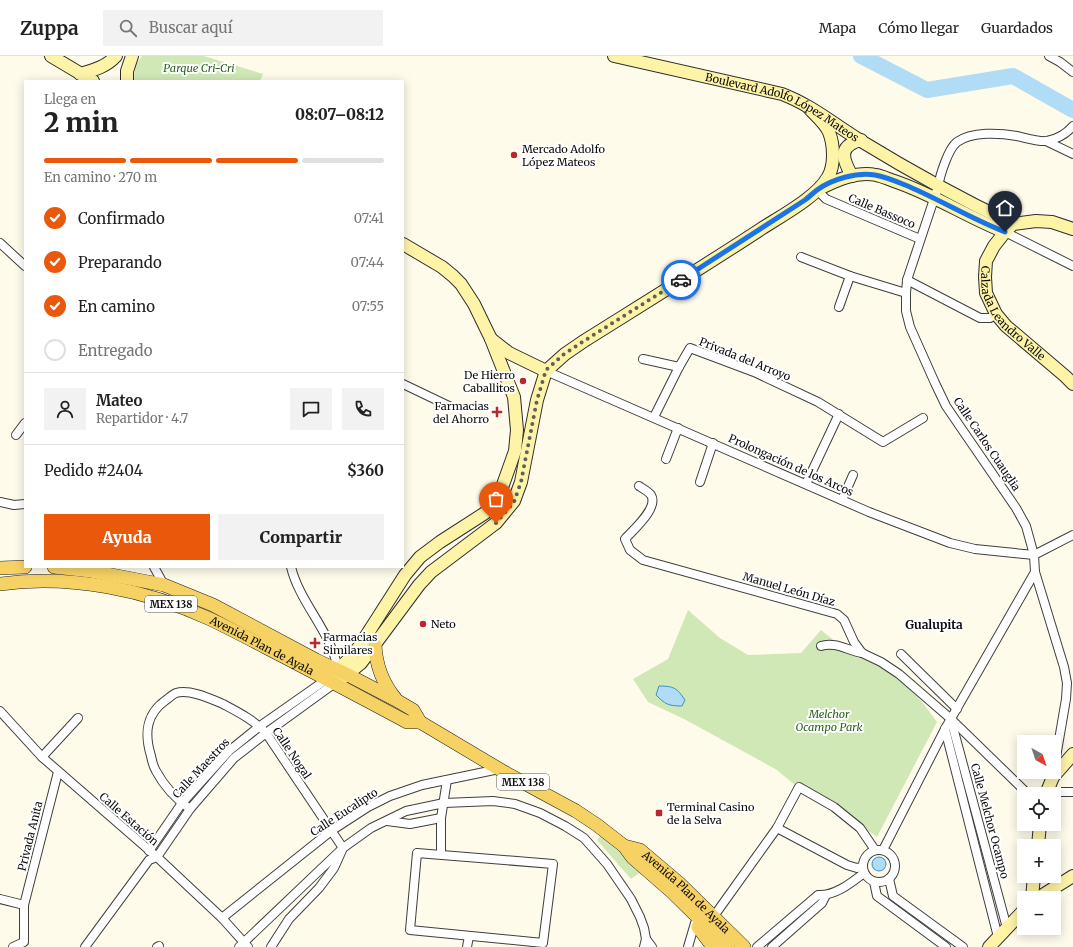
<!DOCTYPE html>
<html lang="es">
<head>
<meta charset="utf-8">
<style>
	body { margin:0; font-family:Merriweather,serif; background:#f2f2f2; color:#222; height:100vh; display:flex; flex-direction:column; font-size:15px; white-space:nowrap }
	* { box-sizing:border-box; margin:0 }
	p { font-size:13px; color:#767676 }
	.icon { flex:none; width:22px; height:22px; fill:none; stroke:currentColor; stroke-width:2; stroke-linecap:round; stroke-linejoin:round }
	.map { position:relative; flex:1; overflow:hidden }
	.drawer { position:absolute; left:24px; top:24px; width:380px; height:488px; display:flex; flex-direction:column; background:#fff; border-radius:0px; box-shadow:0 2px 10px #0003 }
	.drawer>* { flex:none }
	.needle { width:26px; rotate:140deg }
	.controls { position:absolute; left:1017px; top:679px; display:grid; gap:8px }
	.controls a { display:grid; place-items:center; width:44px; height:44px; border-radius:0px; background:#fff; box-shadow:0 2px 10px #0003; font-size:20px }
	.pin { position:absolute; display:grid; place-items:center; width:34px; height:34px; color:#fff; margin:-41px -17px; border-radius:50% 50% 50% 0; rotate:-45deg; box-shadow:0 0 4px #0007 }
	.pin .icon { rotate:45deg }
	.courier { position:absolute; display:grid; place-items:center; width:40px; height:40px; margin:-20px; border:3px solid #1a73e8; border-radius:50%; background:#fff; color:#222; box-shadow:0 1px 5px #0007 }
	.headline em { font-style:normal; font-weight:800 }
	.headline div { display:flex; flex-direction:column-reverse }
	.headline { display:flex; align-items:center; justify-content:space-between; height:68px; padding:0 20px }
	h1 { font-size:26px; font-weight:800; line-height:30px }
	.bar { display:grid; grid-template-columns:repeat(4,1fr); gap:6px 4px; align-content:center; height:48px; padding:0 20px }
	.bar i { height:5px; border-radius:3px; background:#e0e0e0 }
	.bar .on { background:#ea580c }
	.bar p { grid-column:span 4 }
	.line { display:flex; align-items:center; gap:10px; padding:0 20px; border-top:1px solid #e0e0e0 }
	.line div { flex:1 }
	.round { display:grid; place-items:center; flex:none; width:42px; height:42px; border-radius:0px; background:#f2f2f2 }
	ol { padding:0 20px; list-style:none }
	li { display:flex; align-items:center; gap:12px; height:44px }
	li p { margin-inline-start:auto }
	li .icon { padding:4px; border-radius:50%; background:#ea580c; color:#fff; stroke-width:4 }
	li:last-child { color:#767676 }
	li i { width:22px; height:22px; border:2px solid #e0e0e0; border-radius:50% }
	.action { display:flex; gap:8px; margin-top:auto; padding:8px 20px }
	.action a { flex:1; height:46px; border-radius:0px; background:#ea580c; color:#fff; font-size:16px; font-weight:800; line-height:46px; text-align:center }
	.action a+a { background:#f2f2f2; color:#222 }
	header { display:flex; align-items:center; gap:24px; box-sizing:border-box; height:56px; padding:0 20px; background:#fff; border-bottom:1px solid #e0e0e0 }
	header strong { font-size:19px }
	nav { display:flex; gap:22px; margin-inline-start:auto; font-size:14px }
	.search { width:280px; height:36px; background:#f2f2f2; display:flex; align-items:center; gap:10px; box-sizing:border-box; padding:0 14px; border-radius:0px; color:#767676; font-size:15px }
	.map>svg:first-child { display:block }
	.green { fill:#d0e8b6 }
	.water { fill:#b1dcf5; stroke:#3992cb }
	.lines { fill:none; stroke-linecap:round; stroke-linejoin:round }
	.river { stroke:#b1dcf5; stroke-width:16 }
	.street-casing { stroke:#3f3f3f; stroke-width:10 }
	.secondary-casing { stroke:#2e2e2e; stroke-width:14 }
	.primary-casing { stroke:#1d1d1d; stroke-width:14 }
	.street { stroke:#fff; stroke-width:8 }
	.secondary { stroke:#fef4a8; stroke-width:12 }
	.primary { stroke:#f6d264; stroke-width:13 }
	.done { stroke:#61605a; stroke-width:4; stroke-dasharray:0 7.2 }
	.route { stroke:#1a73e8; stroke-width:5 }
	.poi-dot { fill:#b9272f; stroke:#fff; stroke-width:1.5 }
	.labels { text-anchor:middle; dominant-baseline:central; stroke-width:4; stroke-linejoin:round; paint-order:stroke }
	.shield { fill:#fff; stroke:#555; stroke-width:1 }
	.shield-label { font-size:10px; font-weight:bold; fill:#0c0c0c }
	.park-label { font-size:11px; font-style:italic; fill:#2c621e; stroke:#fff }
	.street-label { font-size:11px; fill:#0c0c0c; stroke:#fff }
	.poi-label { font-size:11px; fill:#0c0c0c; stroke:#fff; text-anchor:start }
	.neighbourhood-label { font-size:12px; font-weight:bold; fill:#0c0c0c; stroke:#fff }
</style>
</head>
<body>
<header>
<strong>Zuppa</strong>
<div class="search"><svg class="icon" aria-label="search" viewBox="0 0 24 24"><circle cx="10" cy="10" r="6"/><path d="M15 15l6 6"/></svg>Buscar aquí</div>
<nav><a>Mapa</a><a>Cómo llegar</a><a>Guardados</a></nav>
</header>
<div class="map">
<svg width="1073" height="891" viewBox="0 0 1073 891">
	<rect width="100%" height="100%" fill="#fffbeb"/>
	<g class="green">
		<path d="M142,0H204L263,18L260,25H134L135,10Z"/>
		<path d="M688,554L720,582L748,599L801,597L821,574L846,594L874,606L901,624L923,647L937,666L877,781L855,766L796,730L777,714L686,664L648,646L633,623L668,603Z"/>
		<path d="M601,779L645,813L631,823L597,784Z"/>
	</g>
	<g class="water">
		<path d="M659,630C674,630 677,632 685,644L682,650C668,650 665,648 656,639Z"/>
		<circle cx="879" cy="808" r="7"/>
	</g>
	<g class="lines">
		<path class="river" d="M861,0L927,34L1013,20L1073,54"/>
		<defs>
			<g id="street">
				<path d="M1049,0L1060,6L1073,16"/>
				<path d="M1046,85L1073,98"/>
				<path d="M817,134L826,143L920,183"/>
				<path d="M1005,176L1073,210"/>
				<path d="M0,187L25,210"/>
				<path d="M801,201L850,220L906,237"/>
				<path d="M907,224L980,262H990L996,258"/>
				<path d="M839,251L850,220"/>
				<path d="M643,303L679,311"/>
				<path d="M546,315L869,456L950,487L975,493L1034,499"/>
				<path d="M403,328L449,350"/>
				<path d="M654,361L679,311L690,292L754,316L818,346L883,386L923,362"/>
				<path d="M16,379L25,367"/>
				<path d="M666,403L678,372"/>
				<path d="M700,426L713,387"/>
				<path d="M806,428L839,358"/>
				<path d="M639,430C642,432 649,436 651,439C659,452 633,474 625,483L630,494L643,504L837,558L844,564L854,586L862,597L881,606L899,618L951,663L1028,738"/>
				<path d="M842,444L853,419"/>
				<path d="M0,446L14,449L25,448"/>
				<path d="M1034,499L1073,479"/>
				<path d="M154,511L164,529"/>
				<path d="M291,511C300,548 332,576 338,614"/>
				<path d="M821,590C835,585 849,595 862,597"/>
				<path d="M901,598L957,653"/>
				<path d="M0,655L42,701L157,801L222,862L248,891"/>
				<path d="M951,664L1007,872"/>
				<path d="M945,673L998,881"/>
				<path d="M42,701L78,662"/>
				<path d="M1054,713L1066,643L1067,627L1064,611L1035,516L1034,499L1026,470L1016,452L959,369L946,350L935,327L910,271L906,255V237L907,224L938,131C940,119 948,93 957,86C972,75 1000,77 1017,80C1026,82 1038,86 1047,85C1057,83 1067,77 1073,70"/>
				<path d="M1046,736H1073"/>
				<path d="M190,753C176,743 164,730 156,715C153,710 152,705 151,700C144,677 146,658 166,644C169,642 173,638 176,637C190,633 211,643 223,648C238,656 254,664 266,677L343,792L334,812L319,832L289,863L271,891"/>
				<path d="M387,765L410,768L441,762"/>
				<path d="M777,772L847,809L857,812L863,811"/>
				<circle cx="879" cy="810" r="16"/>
				<path d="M883,794L945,673L1035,516"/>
				<path d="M149,795L182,747L229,695L260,670L327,623"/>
				<path d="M417,797L553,808L543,887L410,874Z"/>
				<path d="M441,798V762L447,724"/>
				<path d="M889,823L893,840L963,891"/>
				<path d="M874,826L877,840L946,891"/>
				<path d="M0,843L24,849"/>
				<path d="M714,860L777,772L799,731L834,751L860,772L875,794"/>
				<path d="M222,862L331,775L368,751L390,740L422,729L499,713"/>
				<path d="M646,883L652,891"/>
				<path d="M13,891L24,886V849L58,716"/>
				<path d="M85,891L149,804L157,801L190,753L234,702L266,677L335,627"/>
				<path d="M157,891L159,890"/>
				<path d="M239,891L343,792L371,772L406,755L444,747L493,745L515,748L540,757L565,770L584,782L607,808L631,843L640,861L644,872L646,883L644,891"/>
				<path d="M467,891L469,880"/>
				<path d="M688,891L695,867"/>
				<path d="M757,891L818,839C835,840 851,827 864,817"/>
				<path d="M772,891L822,847L826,839"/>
			</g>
			<g id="secondary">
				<path d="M51,0L93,25"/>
				<path id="s1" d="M614,0L782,38C811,49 835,69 861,85C910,115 961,143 1013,168"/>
				<path d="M80,18C94,14 106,11 116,0"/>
				<path d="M127,25V15L132,0"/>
				<path d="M852,120C843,104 837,90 861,84"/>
				<path d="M821,132C837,124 857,115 876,119C882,120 888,123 894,125C933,138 967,161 1005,176"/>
				<path id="s2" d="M1073,173L1052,166L1036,165L1013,168L1005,176L994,190L986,205L985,221L986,237L996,258L1006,270L1065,320L1073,328"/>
				<path d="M491,283L509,297L546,315"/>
				<path d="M331,620L347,605L359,591L405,519L420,501L440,486L485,457L500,437L515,395L517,374L514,341L491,283L474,248L461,228L453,220L442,211L403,188"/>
				<path d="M340,624L361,607L419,529L431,516L496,467L514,445L521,426L537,344L546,315L565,298L584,285C643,248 703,211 761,173C781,160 817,141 828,121C835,109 834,89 829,76C825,67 814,58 808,51"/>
				<path d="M1046,738L1053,721L1073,698"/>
				<path d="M1038,790L1040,768"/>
				<path d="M1032,842L1034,820"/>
				<path d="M1038,842L1073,820"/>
				<path d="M989,891L1024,854"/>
			</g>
			<g id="primary">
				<path d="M54,511L91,515L164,529L213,549L316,604L348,619L396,644L413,654L420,666L504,716L576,755L597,769L624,790L632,801L672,836L728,891"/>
				<path d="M0,512L25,511"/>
				<path id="s3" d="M0,528C70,518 147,534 210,563C229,572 248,582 267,592C314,616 360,641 407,666H420"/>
				<path d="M375,589C376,609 382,626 395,642"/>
				<path id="s4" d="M624,790L640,794L679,827L744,891"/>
				<path d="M698,871L713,891"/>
			</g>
		</defs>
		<use href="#street" class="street-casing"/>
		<use href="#secondary" class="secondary-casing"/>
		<use href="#primary" class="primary-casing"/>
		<use href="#street" class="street"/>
		<use href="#secondary" class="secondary"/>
		<use href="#primary" class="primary"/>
	</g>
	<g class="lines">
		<path class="done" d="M496,467L514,446L521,426L537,344L546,314L564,298L584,285L681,224"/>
		<path class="route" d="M681,224L805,144C809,141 813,137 817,134C832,123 857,116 875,119C887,121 900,127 910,131C942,145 972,163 1005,176"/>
	</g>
	<g class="poi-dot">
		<circle cx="514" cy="99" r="4"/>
		<circle cx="523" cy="325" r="4"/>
		<path d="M495 350h4v4h4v4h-4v4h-4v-4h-4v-4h4z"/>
		<circle cx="423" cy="568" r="4"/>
		<path d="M313 581h4v4h4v4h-4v4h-4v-4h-4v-4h4z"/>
		<rect x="655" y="753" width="8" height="8" rx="2"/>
	</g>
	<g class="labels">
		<g class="shield">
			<rect x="145" y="540" width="52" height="16" rx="3"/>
			<rect x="497" y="718" width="52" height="16" rx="3"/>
		</g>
		<g class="shield-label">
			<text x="171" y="548">MEX 138</text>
			<text x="523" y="726">MEX 138</text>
		</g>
		<g class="park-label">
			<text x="199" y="12">Parque Cri-Cri</text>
			<text x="829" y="658">Melchor<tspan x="829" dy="13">Ocampo Park</tspan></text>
		</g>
		<g class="street-label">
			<text stroke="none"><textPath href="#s1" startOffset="177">Boulevard Adolfo López Mateos</textPath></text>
			<text transform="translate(882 155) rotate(23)">Calle Bassoco</text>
			<text stroke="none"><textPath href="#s2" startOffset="170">Calzada Leandro Valle</textPath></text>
			<text transform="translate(745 303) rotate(22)">Privada del Arroyo</text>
			<text transform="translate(987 388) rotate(56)">Calle Carlos Cuauglia</text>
			<text transform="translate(791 409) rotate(24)">Prolongación de los Arcos</text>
			<text transform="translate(789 533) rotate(16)">Manuel León Díaz</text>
			<text stroke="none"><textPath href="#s3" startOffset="274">Avenida Plan de Ayala</textPath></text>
			<text transform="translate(292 697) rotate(56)">Calle Nogal</text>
			<text transform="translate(201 712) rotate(-47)">Calle Maestros</text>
			<text transform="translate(344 756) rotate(-33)">Calle Eucalipto</text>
			<text transform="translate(129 763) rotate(41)">Calle Estación</text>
			<text transform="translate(990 765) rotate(75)">Calle Melchor Ocampo</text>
			<text transform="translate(30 780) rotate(-76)">Privada Anita</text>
			<text stroke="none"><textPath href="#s4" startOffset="79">Avenida Plan de Ayala</textPath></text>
		</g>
		<g class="poi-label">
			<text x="522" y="93">Mercado Adolfo<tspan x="522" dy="13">López Mateos</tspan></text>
			<text x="515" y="319" text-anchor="end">De Hierro<tspan x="515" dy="13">Caballitos</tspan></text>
			<text x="489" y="350" text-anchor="end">Farmacias<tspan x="489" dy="13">del Ahorro</tspan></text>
			<text x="431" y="568">Neto</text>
			<text x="323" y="581">Farmacias<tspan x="323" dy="13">Similares</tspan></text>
			<text x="667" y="751">Terminal Casino<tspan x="667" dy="13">de la Selva</tspan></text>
		</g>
		<g class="neighbourhood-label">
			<text x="934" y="568">Gualupita</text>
		</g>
	</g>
</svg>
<div class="controls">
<a><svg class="needle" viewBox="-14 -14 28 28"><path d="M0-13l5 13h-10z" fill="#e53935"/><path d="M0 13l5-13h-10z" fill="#767676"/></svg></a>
<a><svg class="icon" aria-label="locate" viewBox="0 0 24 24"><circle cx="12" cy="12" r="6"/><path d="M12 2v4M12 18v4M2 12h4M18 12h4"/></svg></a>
<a>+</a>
<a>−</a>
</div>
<div class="pin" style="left:496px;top:467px;background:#ea580c"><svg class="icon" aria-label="bag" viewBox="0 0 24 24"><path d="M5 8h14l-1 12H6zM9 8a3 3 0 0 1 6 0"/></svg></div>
<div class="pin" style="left:1005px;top:176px;background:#1f2937"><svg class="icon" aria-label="home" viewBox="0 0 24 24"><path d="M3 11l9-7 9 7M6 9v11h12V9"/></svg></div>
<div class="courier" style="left:681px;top:224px"><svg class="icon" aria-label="car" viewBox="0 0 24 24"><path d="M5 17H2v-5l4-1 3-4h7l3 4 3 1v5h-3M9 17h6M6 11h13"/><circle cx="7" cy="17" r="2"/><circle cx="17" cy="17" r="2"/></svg></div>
<section class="drawer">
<div class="headline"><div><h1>2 min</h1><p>Llega en</p></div><em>08:07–08:12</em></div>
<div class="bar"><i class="on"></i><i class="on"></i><i class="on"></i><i></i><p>En camino · 270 m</p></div>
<ol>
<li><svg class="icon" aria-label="check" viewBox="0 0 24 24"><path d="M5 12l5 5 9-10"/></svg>Confirmado<p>07:41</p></li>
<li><svg class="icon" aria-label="check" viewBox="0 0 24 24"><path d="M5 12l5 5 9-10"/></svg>Preparando<p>07:44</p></li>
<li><svg class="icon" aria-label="check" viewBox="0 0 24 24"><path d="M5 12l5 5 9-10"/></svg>En camino<p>07:55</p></li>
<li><i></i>Entregado</li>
</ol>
<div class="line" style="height:72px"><a class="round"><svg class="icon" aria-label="person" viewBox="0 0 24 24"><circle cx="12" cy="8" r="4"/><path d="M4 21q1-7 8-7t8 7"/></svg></a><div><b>Mateo</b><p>Repartidor · 4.7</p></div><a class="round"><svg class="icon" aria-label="chat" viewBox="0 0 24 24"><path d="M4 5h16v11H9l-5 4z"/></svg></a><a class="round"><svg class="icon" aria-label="phone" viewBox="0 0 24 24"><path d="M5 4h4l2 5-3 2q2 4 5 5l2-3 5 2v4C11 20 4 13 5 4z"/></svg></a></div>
<div class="line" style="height:52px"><div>Pedido #2404</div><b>$360</b></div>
<div class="action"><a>Ayuda</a><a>Compartir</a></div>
</section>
</div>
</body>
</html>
